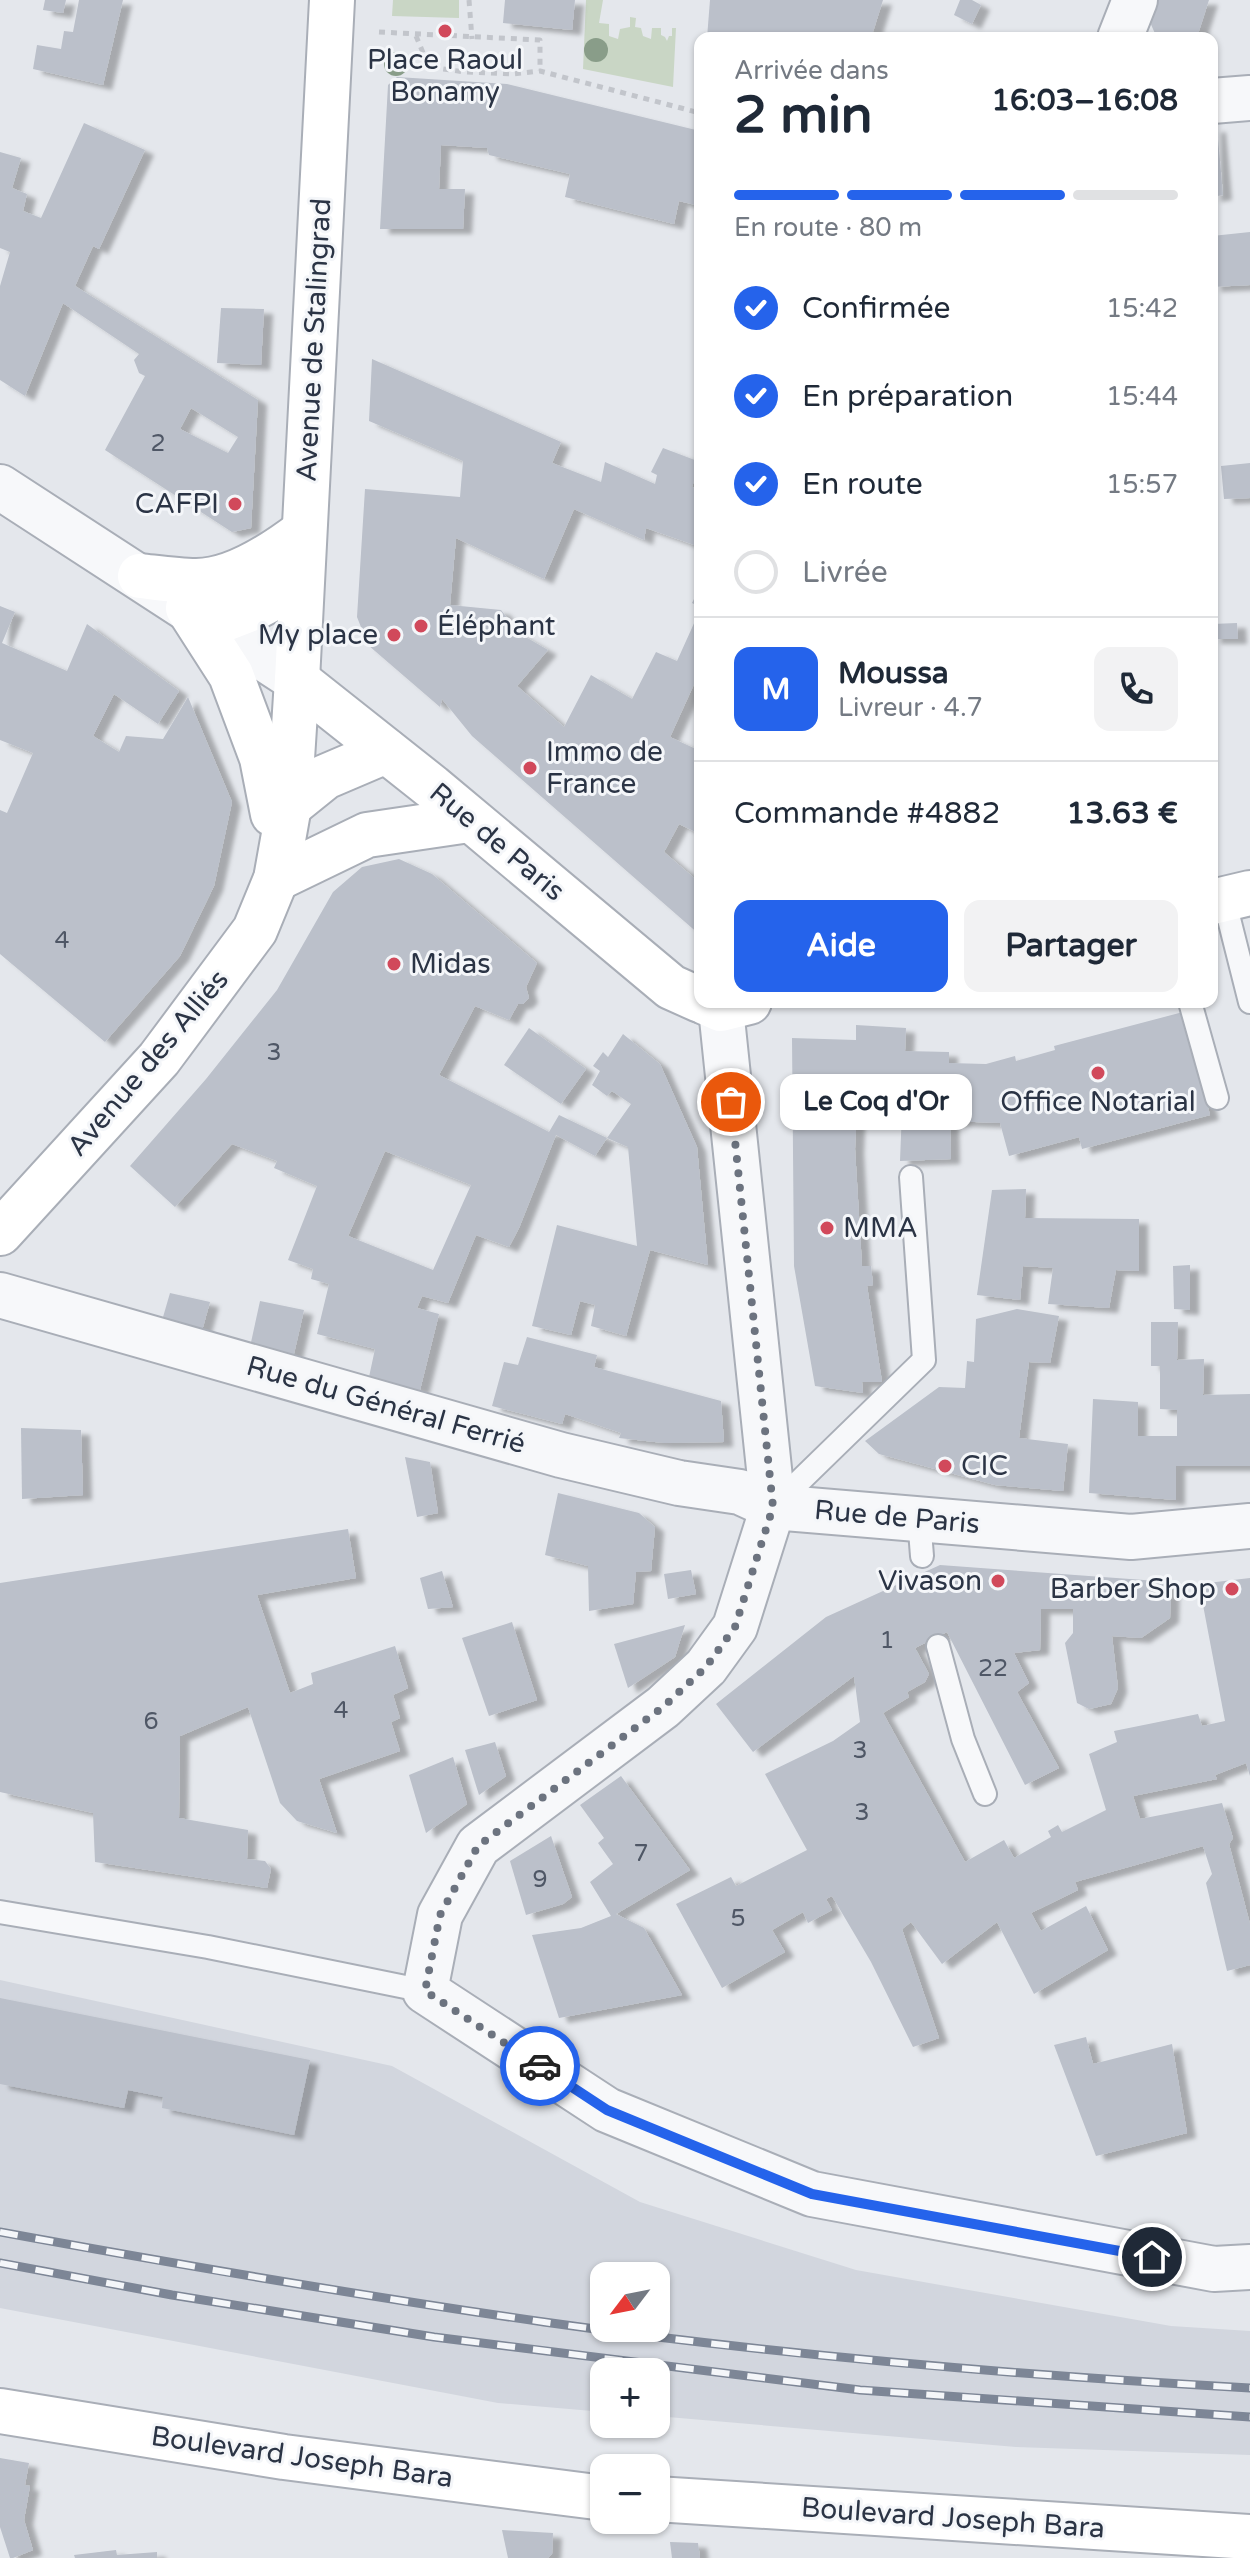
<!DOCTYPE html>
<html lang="fr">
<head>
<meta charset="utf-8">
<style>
	body { margin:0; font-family:"Varela Round",sans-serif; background:#f2f2f3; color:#1f2937; height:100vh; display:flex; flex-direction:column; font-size:30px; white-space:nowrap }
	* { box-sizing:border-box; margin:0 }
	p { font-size:26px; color:#747a83 }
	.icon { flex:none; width:44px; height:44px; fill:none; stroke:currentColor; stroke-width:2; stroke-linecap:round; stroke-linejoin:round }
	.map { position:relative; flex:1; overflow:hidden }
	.panel { position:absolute; left:694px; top:32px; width:524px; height:976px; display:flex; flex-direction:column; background:#fff; border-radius:16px; box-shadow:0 2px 6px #0004 }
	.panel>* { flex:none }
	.needle { width:52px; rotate:238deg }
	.controls { position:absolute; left:590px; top:2262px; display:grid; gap:16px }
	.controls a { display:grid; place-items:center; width:80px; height:80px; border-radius:16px; background:#fff; box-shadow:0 2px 6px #0004; font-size:40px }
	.pin { position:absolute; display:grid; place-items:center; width:68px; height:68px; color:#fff; margin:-34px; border:4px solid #fff; border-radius:50%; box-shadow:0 2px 8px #0007 }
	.courier { position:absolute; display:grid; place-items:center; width:80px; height:80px; margin:-40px; border:6px solid #2563eb; border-radius:50%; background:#fff; color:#222; box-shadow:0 2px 10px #0007 }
	.bubble { position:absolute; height:56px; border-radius:16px; background:#fff; box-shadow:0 2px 6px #0004; font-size:26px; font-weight:700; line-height:56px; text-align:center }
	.head em { font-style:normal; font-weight:700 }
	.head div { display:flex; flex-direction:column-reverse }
	.head { display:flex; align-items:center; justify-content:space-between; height:136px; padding:0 40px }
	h1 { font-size:52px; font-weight:700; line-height:60px }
	.bar { display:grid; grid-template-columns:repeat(4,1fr); gap:12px 8px; align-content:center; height:96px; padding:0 40px }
	.bar i { height:10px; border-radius:6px; background:#e0e1e3 }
	.bar .active { background:#2563eb }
	.bar p { grid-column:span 4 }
	.line { display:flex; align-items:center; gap:20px; padding:0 40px; border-top:2px solid #e0e1e3 }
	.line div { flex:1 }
	.round { display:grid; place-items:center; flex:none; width:84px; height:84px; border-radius:16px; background:#f2f2f3 }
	ol { padding:0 40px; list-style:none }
	li { display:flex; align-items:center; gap:24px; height:88px }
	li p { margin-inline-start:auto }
	li .icon { padding:8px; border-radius:50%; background:#2563eb; color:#fff; stroke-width:4 }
	li:last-child { color:#747a83 }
	li i { width:44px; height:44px; border:4px solid #e0e1e3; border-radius:50% }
	.primary-button { display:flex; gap:16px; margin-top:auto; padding:16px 40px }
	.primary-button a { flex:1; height:92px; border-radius:16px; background:#2563eb; color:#fff; font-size:32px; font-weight:700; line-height:92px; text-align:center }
	.primary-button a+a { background:#f2f2f3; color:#1f2937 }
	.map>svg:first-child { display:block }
	.built { fill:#d2d6de; fill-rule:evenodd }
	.green { fill:#c9d6c5 }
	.building { fill:#bbc0ca; fill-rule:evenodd; filter:url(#shadow) }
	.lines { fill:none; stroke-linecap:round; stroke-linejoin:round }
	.lane-casing { stroke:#a9aeb7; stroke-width:26 }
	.street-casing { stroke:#a9aeb7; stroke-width:48 }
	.secondary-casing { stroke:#a9aeb7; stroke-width:48 }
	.path { stroke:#c2c5cb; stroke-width:5; stroke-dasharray:6 6; stroke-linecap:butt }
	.lane { stroke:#f7f8fa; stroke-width:22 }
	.street { stroke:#f7f8fa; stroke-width:44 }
	.secondary { stroke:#fff; stroke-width:44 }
	.rail-casing { stroke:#7d8696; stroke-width:9 }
	.rail { stroke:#f4f6f9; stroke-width:6; stroke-dasharray:18; stroke-linecap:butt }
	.tree { fill:#899d89 }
	.done { stroke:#6c737f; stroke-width:8; stroke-dasharray:0 14.4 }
	.route { stroke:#2563eb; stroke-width:10 }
	.poi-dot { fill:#d1495b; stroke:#f4f6f9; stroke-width:3 }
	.labels { text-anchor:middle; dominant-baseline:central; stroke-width:6; stroke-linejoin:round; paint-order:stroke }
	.number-label { font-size:24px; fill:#4f5766 }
	.poi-label { font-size:28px; fill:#2b3445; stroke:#f4f6f9; text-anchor:start }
	.street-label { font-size:28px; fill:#2b3445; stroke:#f4f6f9 }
</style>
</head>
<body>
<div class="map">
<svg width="1250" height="2558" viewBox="0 0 1250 2558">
	<defs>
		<filter id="shadow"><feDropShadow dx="9" dy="5" stdDeviation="2" flood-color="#0004"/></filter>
	</defs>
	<rect width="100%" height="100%" fill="#e4e7ec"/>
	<path class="built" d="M0,1980L392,2066L640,2202L856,2270L1171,2326L1250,2331V2455L1016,2447L656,2416V2372H604V2412L498,2403L0,2308ZM604,2276H656V2328H604Z"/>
	<g class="green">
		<path d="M393,0H459V18L392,16Z"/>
		<path d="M586,0H603L599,23L609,24V36L618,39L620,29L630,27V17L636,18L635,27L641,28L643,36L651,39L652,28H661V35L665,37L667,41L669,36H672V28H676L673,87L583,69Z"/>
	</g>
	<g class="building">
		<path d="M45,0H66L63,13L43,10Z"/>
		<path d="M79,0H123L103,85L33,69L37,45L61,49L64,31L73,32Z"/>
		<path d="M505,0H575L572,30L503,23Z"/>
		<path d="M710,0H883L871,38H707Z"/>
		<path d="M960,0H972L981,5L972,24L954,15Z"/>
		<path d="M1146,0H1209L1197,37L1185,35L1184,38H1157L1149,20Z"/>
		<path d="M397,77L507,84L700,131V206L679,201L674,224L565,197L570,174L489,155L487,148L441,145L439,189H465L463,229H380L388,85Z"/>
		<path d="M84,123L145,150L99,249L93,246L75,286L258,400L251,528L232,532L105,450L145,376L139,373L134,360L139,354L63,303L25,396L0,380V286L10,252L0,248V152L21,158L12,188L27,194L23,211L41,218ZM191,408L238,437L228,453L180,429Z"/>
		<path d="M1217,127L1223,195L1212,197V128Z"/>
		<path d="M1250,232V285L1212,287V236Z"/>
		<path d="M221,308L264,309L261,365L217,363Z"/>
		<path d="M372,359L561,442L552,463L601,482L605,462L655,484L657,475L651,472L663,448L700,462L692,487L700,490V547L646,528L644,540L574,509L544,579L456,538L450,605L501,610L508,619L505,625L548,650L517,686L564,727L591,675L632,699L656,652L677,661L700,610V671L670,737L700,751V834L679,824L664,852L700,883V935L472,736L442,699L440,707L368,645L357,617L365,489L460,497L463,461L369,421Z"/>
		<path d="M1250,463V498L1224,499L1221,466Z"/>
		<path d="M700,587V607L692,603Z"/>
		<path d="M0,606L15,612L2,643L67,671L87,624L179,691L158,724L114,694L93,736L119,752L126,736L163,739L188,697L232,802L214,886L180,956L105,1042L0,954V810L7,813L33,753L0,740Z"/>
		<path d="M1237,623L1238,639H1212V624Z"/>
		<path d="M399,859L432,874L537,963L526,987L529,998L523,1004H518L509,1020L475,1006L439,1075L549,1132L559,1115L607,1138L595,1156L556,1135L519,1228L509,1247L476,1235L448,1303L422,1296L417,1308L439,1314L420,1390L369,1377L375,1349L317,1334L329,1284L311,1279L313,1269L288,1260L317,1186L274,1168L277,1161L232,1144L175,1207L130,1166L206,1079L277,990L333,892L362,867ZM385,1151L471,1185L433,1270L348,1236Z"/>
		<path d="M1183,1012L1210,1115L1082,1149L1079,1137L1009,1156L1000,1123L950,1121L951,1159L900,1161L902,1110L857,1106L855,1149L862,1266H871L873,1285L867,1286L882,1382H862L863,1393L815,1386L794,1266L792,1038L856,1040V1025L906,1028L905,1051L949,1052V1063L986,1064L1015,1056L1016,1061L1055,1050L1054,1046Z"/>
		<path d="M529,1028L586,1069L561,1104L504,1065Z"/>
		<path d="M623,1034L660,1064L697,1147L708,1265L650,1250L626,1336L591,1326L595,1305L580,1301L571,1335L532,1326L557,1225L637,1246L628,1147L607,1138L631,1104L612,1091L607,1096L592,1085L600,1071L593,1066L603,1052L608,1057Z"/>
		<path d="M1026,1189L1025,1218L1139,1219V1271L1116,1270L1109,1308L1048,1304L1053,1268L1023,1266L1020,1300L977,1295L992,1190Z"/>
		<path d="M1190,1265V1310L1174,1309L1173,1266Z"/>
		<path d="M170,1293L210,1302L201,1334L161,1324Z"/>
		<path d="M260,1301L304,1310L293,1358L250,1347Z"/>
		<path d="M1017,1309L1059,1316L1050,1363L1029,1362L1019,1438L1068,1444L1063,1491L995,1485L879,1454L865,1441L939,1387L965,1388L967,1361L974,1362L976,1319Z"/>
		<path d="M1151,1322H1178L1177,1360L1204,1359L1203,1395L1250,1394V1466H1176V1500L1089,1493L1093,1399L1138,1402V1436H1177V1410L1160,1409V1366H1151Z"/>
		<path d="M527,1337L597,1355L594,1367L721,1401L724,1442L664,1443L619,1438L621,1433L565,1414L562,1424L492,1406L504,1362L518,1365Z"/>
		<path d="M21,1428L81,1430L83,1495L22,1499Z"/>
		<path d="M405,1457L430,1462L438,1513L417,1517Z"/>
		<path d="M558,1493L639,1513L655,1527L651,1571L636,1572L633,1604L589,1611L588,1566L545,1555Z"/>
		<path d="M348,1529L356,1578L257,1595L290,1693L313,1684L311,1673L395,1646L408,1688L393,1695L400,1718L391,1722L400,1751L319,1779L337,1833L297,1821L280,1803L248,1707L180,1736L179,1818L248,1830L247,1859L265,1861L271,1869L267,1888L95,1862L93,1813L0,1792V1583Z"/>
		<path d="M940,1565L1171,1582L1170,1618L1141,1638L1112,1636L1118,1688L1111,1704L1089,1709L1077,1703L1065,1643L1073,1633V1609H1041L1040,1650L1014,1653L1029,1683L1017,1692L1059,1768L1025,1785L947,1632L915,1648L929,1674L925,1682L907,1692L909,1697L883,1713L965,1862L1004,1840L1014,1858L1051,1837L1048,1831L1058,1825L1062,1832L1106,1810L1089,1754L1117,1742L1114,1731L1198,1714L1202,1726L1225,1721L1199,1584L1250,1578V1776L1246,1763L1215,1775L1217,1779L1133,1796L1140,1819L1222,1803L1233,1838L1229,1844L1250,1924V1965L1227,1971L1206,1883L1212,1874L1203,1846L1075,1882L1078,1890L1031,1913L1041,1931L1086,1906L1108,1950L1034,1994L997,1922L942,1964L911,1922L902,1929L939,2038L913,2047L871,1962L832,1896L826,1899L832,1910L808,1923L803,1912L772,1930L785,1952L722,1988L676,1904L731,1877L736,1886L807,1850L765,1774L833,1741L860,1722L854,1676L753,1752L716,1704L826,1617Z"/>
		<path d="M691,1570L696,1594L668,1599L664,1574Z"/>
		<path d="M442,1571L453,1607L428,1609L420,1578Z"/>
		<path d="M512,1622L537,1700L489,1716L462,1638Z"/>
		<path d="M685,1625L675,1657L628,1688L614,1644Z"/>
		<path d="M495,1742L506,1776L479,1795L465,1750Z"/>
		<path d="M453,1757L467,1804L426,1833L409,1775Z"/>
		<path d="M621,1776L690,1870L616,1914L644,1928L682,1995L559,2018L532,1935L581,1928L611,1916L590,1882L613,1864L598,1843L604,1838L580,1805Z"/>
		<path d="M551,1836L572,1897L563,1904L526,1915L510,1861Z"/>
		<path d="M0,1998L310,2060L294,2135L162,2108L163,2097L128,2090L124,2108L0,2084Z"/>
		<path d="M1086,2037L1093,2064L1172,2044L1187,2133L1096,2156L1054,2045Z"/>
		<path d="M0,2458L29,2463L25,2485L30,2486L24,2520L33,2550L13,2558H10L0,2527Z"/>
		<path d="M502,2530L553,2533L552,2554L548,2558H508Z"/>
		<path d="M670,2542L698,2543L700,2558H672Z"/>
		<path d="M116,2550L117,2555L157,2552V2558H75L74,2555Z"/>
	</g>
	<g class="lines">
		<defs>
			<g id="lane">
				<path d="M1224,899L1250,1002"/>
				<path d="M1190,1002L1217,1098"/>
				<path d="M774,1506L924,1360L911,1177"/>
				<path d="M919,1518L922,1556"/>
				<path d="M938,1646L963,1739L985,1794"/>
				<path d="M0,1912L208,1947L425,1991"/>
			</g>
			<g id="street">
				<path d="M1120,38L1135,0"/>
				<path d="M1212,101L1250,98"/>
				<path d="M0,487L297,680"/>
				<path d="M721,1009L773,1507L735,1627L706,1667L663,1707L478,1846L440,1915L425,1991L607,2110L812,2194L1214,2269L1250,2267"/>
				<path d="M0,1295L561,1455L679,1483L740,1492L773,1507L1131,1537L1250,1526"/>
			</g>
			<g id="secondary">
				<path d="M140,576C158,578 178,581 196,581C234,581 274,554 303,532"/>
				<path d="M188,608L231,675L262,758L273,814"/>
				<path d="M212,624L256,607L301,583"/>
				<path d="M297,680L432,787L671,987L700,1000"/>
				<path d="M289,806L325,777L386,751"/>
				<path d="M276,879L367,835L469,820"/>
				<path d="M1212,902L1250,893"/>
				<path d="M705,1002L721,1009L749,1002"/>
				<path d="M0,1233L159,1059L255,930L276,879L289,806L297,680L332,0"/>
				<path d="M0,2411L284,2457L604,2498"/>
				<path d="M656,2499L1250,2537"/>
			</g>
		</defs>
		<use href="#lane" class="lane-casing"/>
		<use href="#street" class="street-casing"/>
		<use href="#secondary" class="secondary-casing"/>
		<g class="path">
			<path d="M469,0L472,39"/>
			<path d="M379,32L540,40V71"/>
			<path d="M416,36L429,67L465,72L512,74L540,71L700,113"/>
		</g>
		<use href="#lane" class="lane"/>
		<use href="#street" class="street"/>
		<use href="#secondary" class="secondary"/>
		<defs>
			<g id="rail">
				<path d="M0,2232C181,2265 362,2296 544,2322C778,2355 1014,2375 1250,2388"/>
				<path d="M0,2263L172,2295L434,2337L860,2390L1250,2417"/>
			</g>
		</defs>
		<use href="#rail" class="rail-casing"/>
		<use href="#rail" class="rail"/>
	</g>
	<g class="tree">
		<circle cx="596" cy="50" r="12"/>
		<circle cx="396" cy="64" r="12"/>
	</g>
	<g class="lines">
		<path class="done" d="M540,2066L425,1991L440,1915L478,1846L663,1707L706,1667L735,1627L773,1507L731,1102"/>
		<path class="route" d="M540,2066L607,2110L812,2194L1152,2257"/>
	</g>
	<g class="poi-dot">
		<circle cx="445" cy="31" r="8"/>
		<circle cx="235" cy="504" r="8"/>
		<circle cx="421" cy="626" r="8"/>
		<circle cx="394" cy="635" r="8"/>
		<circle cx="530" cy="768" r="8"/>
		<circle cx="394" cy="964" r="8"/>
		<circle cx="1098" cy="1073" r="8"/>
		<circle cx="827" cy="1228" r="8"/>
		<circle cx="945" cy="1466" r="8"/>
		<circle cx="998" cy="1581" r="8"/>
		<circle cx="1232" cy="1589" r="8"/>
	</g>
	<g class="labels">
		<g class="number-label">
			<text x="158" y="443">2</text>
			<text x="62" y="940">4</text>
			<text x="274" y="1052">3</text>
			<text x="887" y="1640">1</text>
			<text x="993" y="1668">22</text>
			<text x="341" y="1710">4</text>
			<text x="151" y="1721">6</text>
			<text x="860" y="1750">3</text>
			<text x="862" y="1812">3</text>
			<text x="641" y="1853">7</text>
			<text x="540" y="1879">9</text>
			<text x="738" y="1918">5</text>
		</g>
		<g class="poi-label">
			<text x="445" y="60" text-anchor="middle">Place Raoul<tspan x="445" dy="32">Bonamy</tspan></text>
			<text x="219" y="504" text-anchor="end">CAFPI</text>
			<text x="437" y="626">Éléphant</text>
			<text x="378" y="635" text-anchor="end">My place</text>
			<text x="546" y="752">Immo de<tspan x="546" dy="32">France</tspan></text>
			<text x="410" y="964">Midas</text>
			<text x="1098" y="1102" text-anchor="middle">Office Notarial</text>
			<text x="843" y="1228">MMA</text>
			<text x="961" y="1466">CIC</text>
			<text x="982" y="1581" text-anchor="end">Vivason</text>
			<text x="1216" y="1589" text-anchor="end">Barber Shop</text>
		</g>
		<g class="street-label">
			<text transform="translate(314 340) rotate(-87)">Avenue de Stalingrad</text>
			<text transform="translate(497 842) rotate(40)">Rue de Paris</text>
			<text transform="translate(148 1063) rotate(-50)">Avenue des Alliés</text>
			<text transform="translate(386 1405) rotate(16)">Rue du Général Ferrié</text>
			<text transform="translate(897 1517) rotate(5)">Rue de Paris</text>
			<text transform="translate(302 2457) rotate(8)">Boulevard Joseph Bara</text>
			<text transform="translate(953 2518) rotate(4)">Boulevard Joseph Bara</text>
		</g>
	</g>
</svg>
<div class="controls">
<a><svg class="needle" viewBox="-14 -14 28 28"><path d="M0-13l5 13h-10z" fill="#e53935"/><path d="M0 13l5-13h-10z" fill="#747a83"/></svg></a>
<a>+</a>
<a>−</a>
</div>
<div class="pin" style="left:731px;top:1102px;background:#ea580c"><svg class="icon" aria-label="bag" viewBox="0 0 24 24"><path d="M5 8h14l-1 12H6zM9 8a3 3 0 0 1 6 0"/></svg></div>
<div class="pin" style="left:1152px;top:2257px;background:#1f2937"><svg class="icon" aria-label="home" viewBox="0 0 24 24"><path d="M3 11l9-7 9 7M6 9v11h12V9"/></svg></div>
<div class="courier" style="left:540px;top:2066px"><svg class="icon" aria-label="car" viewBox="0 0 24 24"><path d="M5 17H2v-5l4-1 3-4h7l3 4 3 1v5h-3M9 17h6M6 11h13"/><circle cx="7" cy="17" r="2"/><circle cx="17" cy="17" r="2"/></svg></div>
<div class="bubble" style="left:780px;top:1074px;width:192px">Le Coq d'Or</div>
<section class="panel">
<div class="head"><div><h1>2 min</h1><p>Arrivée dans</p></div><em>16:03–16:08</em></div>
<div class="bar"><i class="active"></i><i class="active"></i><i class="active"></i><i></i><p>En route · 80 m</p></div>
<ol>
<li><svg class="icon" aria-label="check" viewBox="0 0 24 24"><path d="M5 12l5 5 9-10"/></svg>Confirmée<p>15:42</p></li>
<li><svg class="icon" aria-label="check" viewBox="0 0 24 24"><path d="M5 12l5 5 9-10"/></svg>En préparation<p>15:44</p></li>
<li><svg class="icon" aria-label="check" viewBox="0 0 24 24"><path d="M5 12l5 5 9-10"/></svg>En route<p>15:57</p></li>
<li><i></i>Livrée</li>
</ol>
<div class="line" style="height:144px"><b class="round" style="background:#2563eb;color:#fff">M</b><div><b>Moussa</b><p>Livreur · 4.7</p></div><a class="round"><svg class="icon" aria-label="phone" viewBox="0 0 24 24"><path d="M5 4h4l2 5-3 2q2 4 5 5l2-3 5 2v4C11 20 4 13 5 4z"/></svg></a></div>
<div class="line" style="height:104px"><div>Commande #4882</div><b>13.63 €</b></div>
<div class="primary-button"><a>Aide</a><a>Partager</a></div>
</section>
</div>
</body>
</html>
